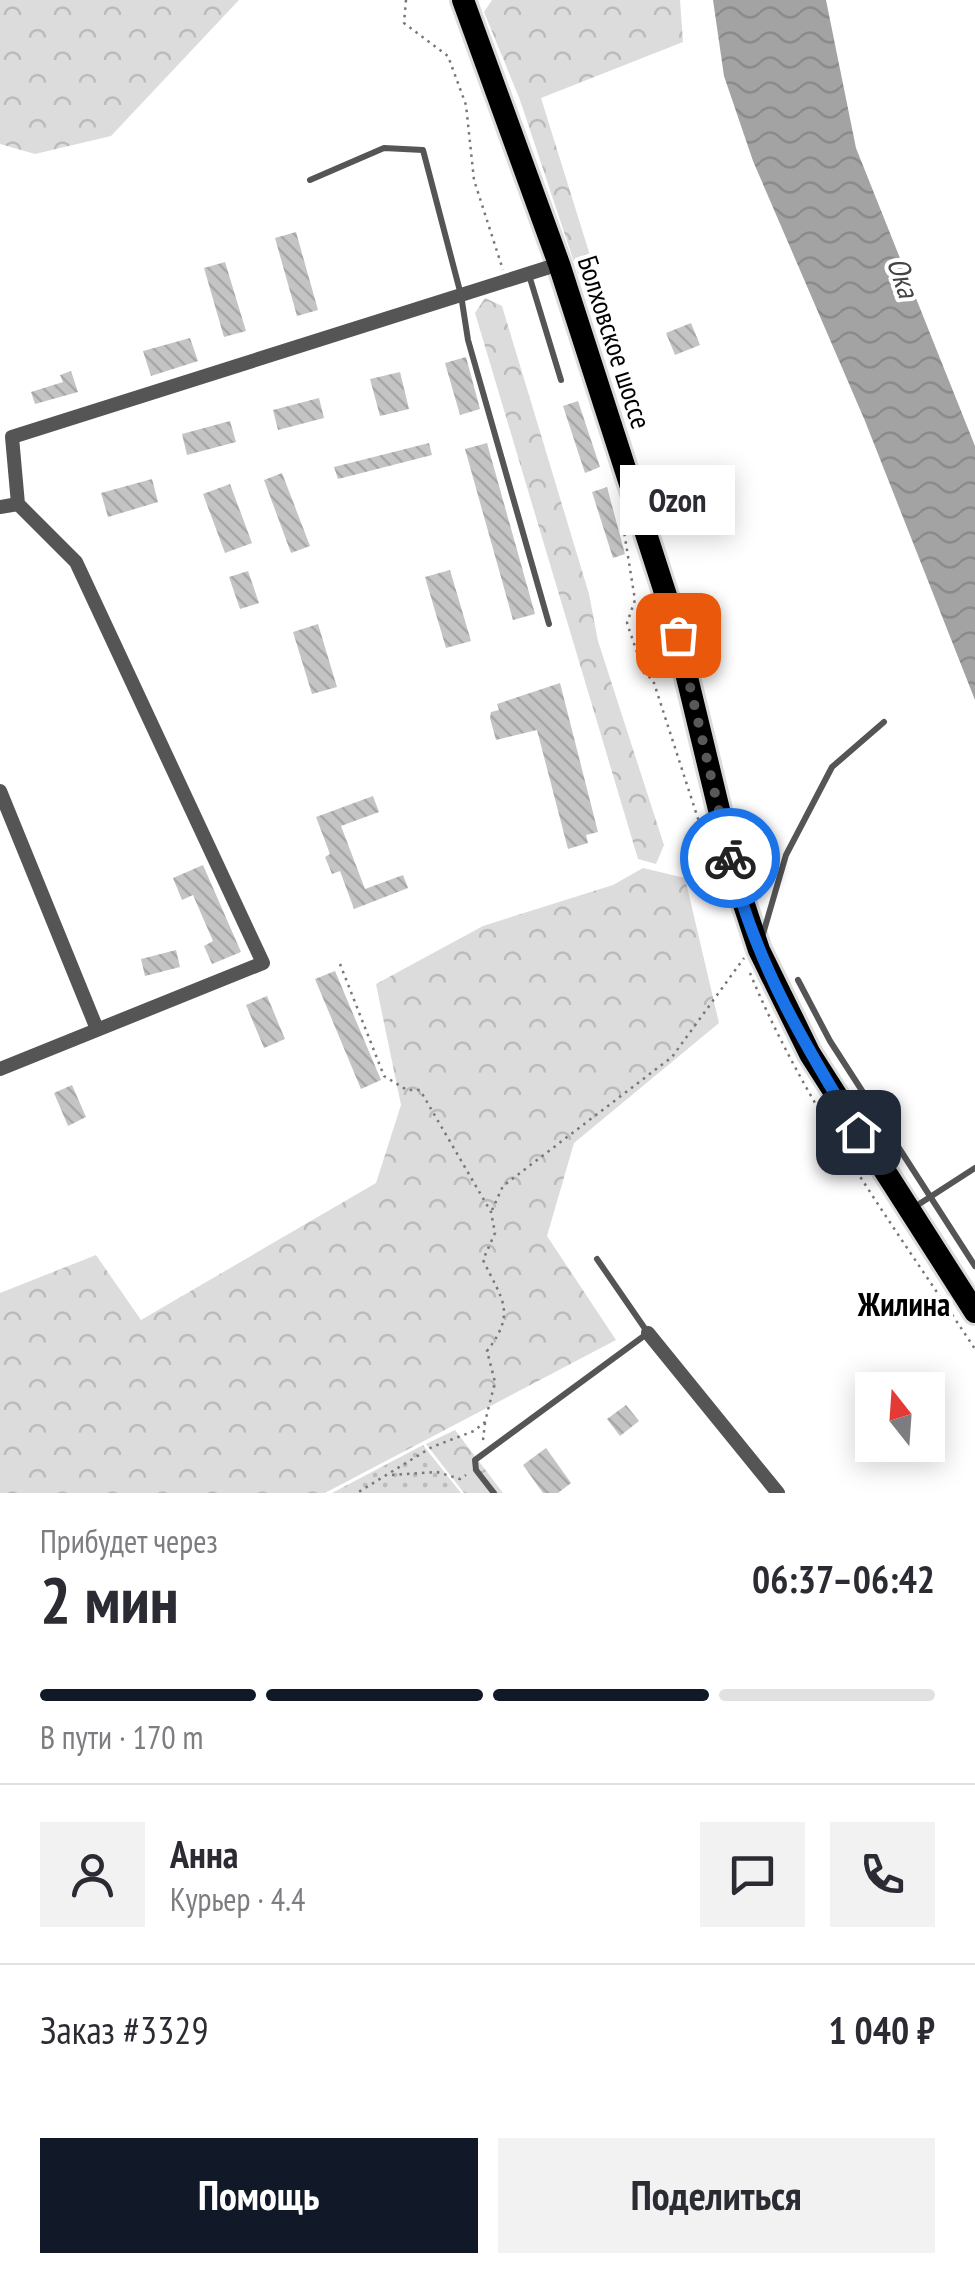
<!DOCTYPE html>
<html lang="ru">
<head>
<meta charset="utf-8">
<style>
	body { margin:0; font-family:"PT Sans Narrow",sans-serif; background:#f2f2f3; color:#2b2b33; height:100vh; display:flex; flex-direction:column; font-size:38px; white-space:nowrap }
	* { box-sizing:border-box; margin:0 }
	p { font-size:32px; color:#7c7c81 }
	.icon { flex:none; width:55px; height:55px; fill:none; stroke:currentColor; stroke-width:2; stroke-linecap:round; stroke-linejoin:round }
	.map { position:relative; height:1493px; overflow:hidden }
	.panel { display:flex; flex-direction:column; background:#fff; flex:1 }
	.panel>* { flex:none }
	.needle { width:65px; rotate:343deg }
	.controls { position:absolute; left:855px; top:1372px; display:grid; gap:20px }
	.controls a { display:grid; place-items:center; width:90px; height:90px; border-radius:0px; background:#fff; box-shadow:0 5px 25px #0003; font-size:50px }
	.pin { position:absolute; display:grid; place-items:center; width:85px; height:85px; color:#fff; margin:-42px; border-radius:20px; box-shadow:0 5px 15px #0006 }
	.courier { position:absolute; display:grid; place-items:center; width:100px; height:100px; margin:-50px; border:8px solid #1a73e8; border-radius:50%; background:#fff; color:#222; box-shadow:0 2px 12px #0007 }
	.bubble { position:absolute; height:70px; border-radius:0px; background:#fff; box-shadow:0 5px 25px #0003; font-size:32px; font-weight:600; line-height:70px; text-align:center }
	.summary em { font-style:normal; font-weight:600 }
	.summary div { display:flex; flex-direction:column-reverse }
	.summary { display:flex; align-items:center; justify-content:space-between; height:170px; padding:0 40px }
	h1 { font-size:65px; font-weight:600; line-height:75px }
	.bar { display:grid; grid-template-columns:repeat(4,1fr); gap:15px 10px; align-content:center; height:120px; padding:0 40px }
	.bar i { height:12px; border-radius:8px; background:#e1e1e2 }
	.bar .active { background:#111827 }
	.bar p { grid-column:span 4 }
	.line { display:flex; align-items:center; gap:25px; padding:0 40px; border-top:2px solid #e1e1e2 }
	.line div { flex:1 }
	.round { display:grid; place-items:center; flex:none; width:105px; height:105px; border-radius:0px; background:#f2f2f3 }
	.action { display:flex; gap:20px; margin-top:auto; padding:20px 40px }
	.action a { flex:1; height:115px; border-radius:0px; background:#111827; color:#fff; font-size:40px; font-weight:600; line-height:115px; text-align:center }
	.action a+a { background:#f2f2f3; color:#2b2b33 }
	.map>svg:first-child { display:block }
	.grass { fill:url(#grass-dots) }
	.forest { fill:url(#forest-crowns) }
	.water { fill:url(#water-waves) }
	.building { fill:url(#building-back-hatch) }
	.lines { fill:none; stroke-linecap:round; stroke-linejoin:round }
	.primary-casing { stroke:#dbdbdb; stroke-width:28 }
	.path { stroke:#777; stroke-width:2.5; stroke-dasharray:2.5 5; stroke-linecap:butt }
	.service { stroke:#555; stroke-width:6 }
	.minor { stroke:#555; stroke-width:14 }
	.primary { stroke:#000; stroke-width:22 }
	.done { stroke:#595959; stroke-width:10; stroke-dasharray:0 18 }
	.route { stroke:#1a73e8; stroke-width:12 }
	.labels { text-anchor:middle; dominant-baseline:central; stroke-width:8; stroke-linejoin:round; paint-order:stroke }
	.street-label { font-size:28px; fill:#000; stroke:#fff }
	.water-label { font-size:30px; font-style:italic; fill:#444; stroke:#fff }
	.quarter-label { font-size:32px; font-weight:bold; fill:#000; stroke:#fff }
</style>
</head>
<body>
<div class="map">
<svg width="975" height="1493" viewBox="0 0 975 1493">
	<defs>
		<pattern id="grass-dots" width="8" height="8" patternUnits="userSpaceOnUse" patternTransform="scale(2.5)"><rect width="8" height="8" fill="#dcdcdc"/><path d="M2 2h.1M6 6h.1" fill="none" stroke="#bbb" stroke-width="1.8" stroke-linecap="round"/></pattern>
		<pattern id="forest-crowns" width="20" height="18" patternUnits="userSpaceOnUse" patternTransform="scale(2.5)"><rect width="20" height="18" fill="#dcdcdc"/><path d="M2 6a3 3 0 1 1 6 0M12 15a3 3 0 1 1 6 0" fill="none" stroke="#bbb"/></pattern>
		<pattern id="water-waves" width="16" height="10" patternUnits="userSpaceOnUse" patternTransform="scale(2.5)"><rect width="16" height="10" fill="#a3a3a3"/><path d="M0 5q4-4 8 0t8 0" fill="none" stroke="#8b8b8b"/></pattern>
		<pattern id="building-back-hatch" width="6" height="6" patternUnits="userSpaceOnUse" patternTransform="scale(2.5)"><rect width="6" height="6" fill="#c4c4c4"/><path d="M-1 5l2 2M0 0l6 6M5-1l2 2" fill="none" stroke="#a7a7a7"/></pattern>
	</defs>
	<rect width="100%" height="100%" fill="#fff"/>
	<path class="grass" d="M423,1445L461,1493H332Z"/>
	<g class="forest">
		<path d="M0,0H239L111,136L35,154L0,144Z"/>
		<path d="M492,0H680L683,42L541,98L612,326L595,325L520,100L484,12Z"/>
		<path d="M485,298L502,306L589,594L598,641L664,845L656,864L638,859L475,313Z"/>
		<path d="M643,868L685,878L719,1023L574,1143L547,1236L616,1340L325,1493H0V1293L96,1255L141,1320L376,1183L401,1105L376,984L483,926L613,885Z"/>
		<path d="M455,1430L503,1493H464L426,1444Z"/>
	</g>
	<path class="water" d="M713,0H826L856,148L975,446V700L865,421L753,161L724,76Z"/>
	<g class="building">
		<path d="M296,232L318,310L297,316L275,238Z"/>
		<path d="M225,262L246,331L224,337L204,268Z"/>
		<path d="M691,323L700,345L675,355L666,333Z"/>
		<path d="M190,338L198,361L151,376L143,351Z"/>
		<path d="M466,357L480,409L460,415L445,363Z"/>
		<path d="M71,371L78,392L35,404L31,392L63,382L60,375Z"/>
		<path d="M400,372L409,409L380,416L370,379Z"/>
		<path d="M319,398L324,418L278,430L273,410Z"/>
		<path d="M578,401L600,467L585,473L563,406Z"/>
		<path d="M230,421L236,442L187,455L182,434Z"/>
		<path d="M429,443L432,455L338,479L334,467Z"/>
		<path d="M487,443L535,614L513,620L465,449Z"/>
		<path d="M282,473L310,546L291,553L264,480Z"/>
		<path d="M152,479L158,502L108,517L101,493Z"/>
		<path d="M230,484L252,543L225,553L203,494Z"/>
		<path d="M607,487L625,554L613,558L592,492Z"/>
		<path d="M450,570L471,641L446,648L425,577Z"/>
		<path d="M248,571L259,603L240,609L229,577Z"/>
		<path d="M318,624L337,687L312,694L293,632Z"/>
		<path d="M560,683L598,832L586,835L588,843L568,849L537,730L496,740L490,718L491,712L499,710L497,704Z"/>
		<path d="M373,796L379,812L341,826L365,889L403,875L408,888L354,909L340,871L332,874L325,857L330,854L316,817Z"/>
		<path d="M203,865L241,952L212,964L204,946L213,941L193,895L182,900L173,878Z"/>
		<path d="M176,950L180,967L145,976L141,959Z"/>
		<path d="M335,971L381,1080L361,1089L315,979Z"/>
		<path d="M267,996L285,1039L264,1048L246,1005Z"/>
		<path d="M72,1085L86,1117L68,1126L54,1093Z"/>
		<path d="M626,1405L639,1421L620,1436L607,1419Z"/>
		<path d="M546,1448L571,1483L558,1493H543L523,1465Z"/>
	</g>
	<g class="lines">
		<defs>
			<path id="primary" d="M463,0L559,264L671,611L736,880L759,950L810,1054L975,1312"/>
		</defs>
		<use href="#primary" class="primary-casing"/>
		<g class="path">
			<path d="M406,0L404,23L448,56L466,105L474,180L503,270"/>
			<path d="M622,519L635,600L627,623L644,673L653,680L715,871"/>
			<path d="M340,964L384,1076L407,1090H420L491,1212L495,1233L483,1260C502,1300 517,1312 487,1351L495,1382L485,1422L474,1431L432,1447L357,1493"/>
			<path d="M750,973C806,1108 895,1228 975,1349"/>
			<path d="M492,1210L503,1186L672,1057L744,958"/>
			<path d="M483,1440L485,1423"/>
			<path d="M392,1475L437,1472L460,1479L466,1475"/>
		</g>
		<g class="service">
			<path d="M310,180L384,148L423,150L461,295L468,340L549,624"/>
			<path d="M529,275L561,380"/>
			<path d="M763,934L786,855L832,767L884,722"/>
			<path d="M798,980L830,1041L975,1266"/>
			<path d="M913,1208L975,1168"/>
			<path d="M494,1493L476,1470L475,1460L648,1333L597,1259"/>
		</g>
		<g class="minor">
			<path d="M0,507L18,504"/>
			<path d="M0,791L97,1029"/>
			<path d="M0,1069L263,963L76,562L18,504L12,437L559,264"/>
			<path d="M648,1333L778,1493"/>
		</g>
		<use href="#primary" class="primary"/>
	</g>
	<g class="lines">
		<path class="done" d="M678,635L730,858"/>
		<path class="route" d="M730,858C753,959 804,1044 858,1132"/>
	</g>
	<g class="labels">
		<g class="street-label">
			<text transform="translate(615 342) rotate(72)">Болховское шоссе</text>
		</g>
		<g class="water-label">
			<text transform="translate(904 277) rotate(71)">Ока</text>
		</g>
		<g class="quarter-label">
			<text x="904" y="1304">Жилина</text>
		</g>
	</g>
</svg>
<div class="controls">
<a><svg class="needle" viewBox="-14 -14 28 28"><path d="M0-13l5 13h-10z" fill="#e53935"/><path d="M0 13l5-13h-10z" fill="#7c7c81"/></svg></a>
</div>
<div class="pin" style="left:678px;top:635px;background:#ea580c"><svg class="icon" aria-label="bag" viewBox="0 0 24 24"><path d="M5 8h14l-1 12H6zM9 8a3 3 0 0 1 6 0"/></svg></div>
<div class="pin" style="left:858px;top:1132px;background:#1f2937"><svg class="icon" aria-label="home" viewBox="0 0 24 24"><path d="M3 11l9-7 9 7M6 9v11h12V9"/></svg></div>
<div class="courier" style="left:730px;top:858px"><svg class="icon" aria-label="bike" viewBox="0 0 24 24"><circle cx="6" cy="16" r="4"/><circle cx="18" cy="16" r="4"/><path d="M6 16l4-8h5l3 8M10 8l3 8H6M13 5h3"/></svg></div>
<div class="bubble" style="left:620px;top:465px;width:115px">Ozon</div>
</div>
<section class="panel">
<div class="summary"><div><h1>2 мин</h1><p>Прибудет через</p></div><em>06:37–06:42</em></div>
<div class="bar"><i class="active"></i><i class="active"></i><i class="active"></i><i></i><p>В пути · 170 m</p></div>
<div class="line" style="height:180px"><a class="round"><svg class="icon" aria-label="person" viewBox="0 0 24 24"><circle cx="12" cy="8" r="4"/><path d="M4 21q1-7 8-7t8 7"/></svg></a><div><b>Анна</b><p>Курьер · 4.4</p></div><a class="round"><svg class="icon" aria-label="chat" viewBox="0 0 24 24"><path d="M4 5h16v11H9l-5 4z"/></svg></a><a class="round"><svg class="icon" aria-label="phone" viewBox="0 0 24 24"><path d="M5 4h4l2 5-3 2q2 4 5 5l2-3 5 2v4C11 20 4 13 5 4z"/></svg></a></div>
<div class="line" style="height:130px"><div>Заказ #3329</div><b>1 040 ₽</b></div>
<div class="action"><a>Помощь</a><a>Поделиться</a></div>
</section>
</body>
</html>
